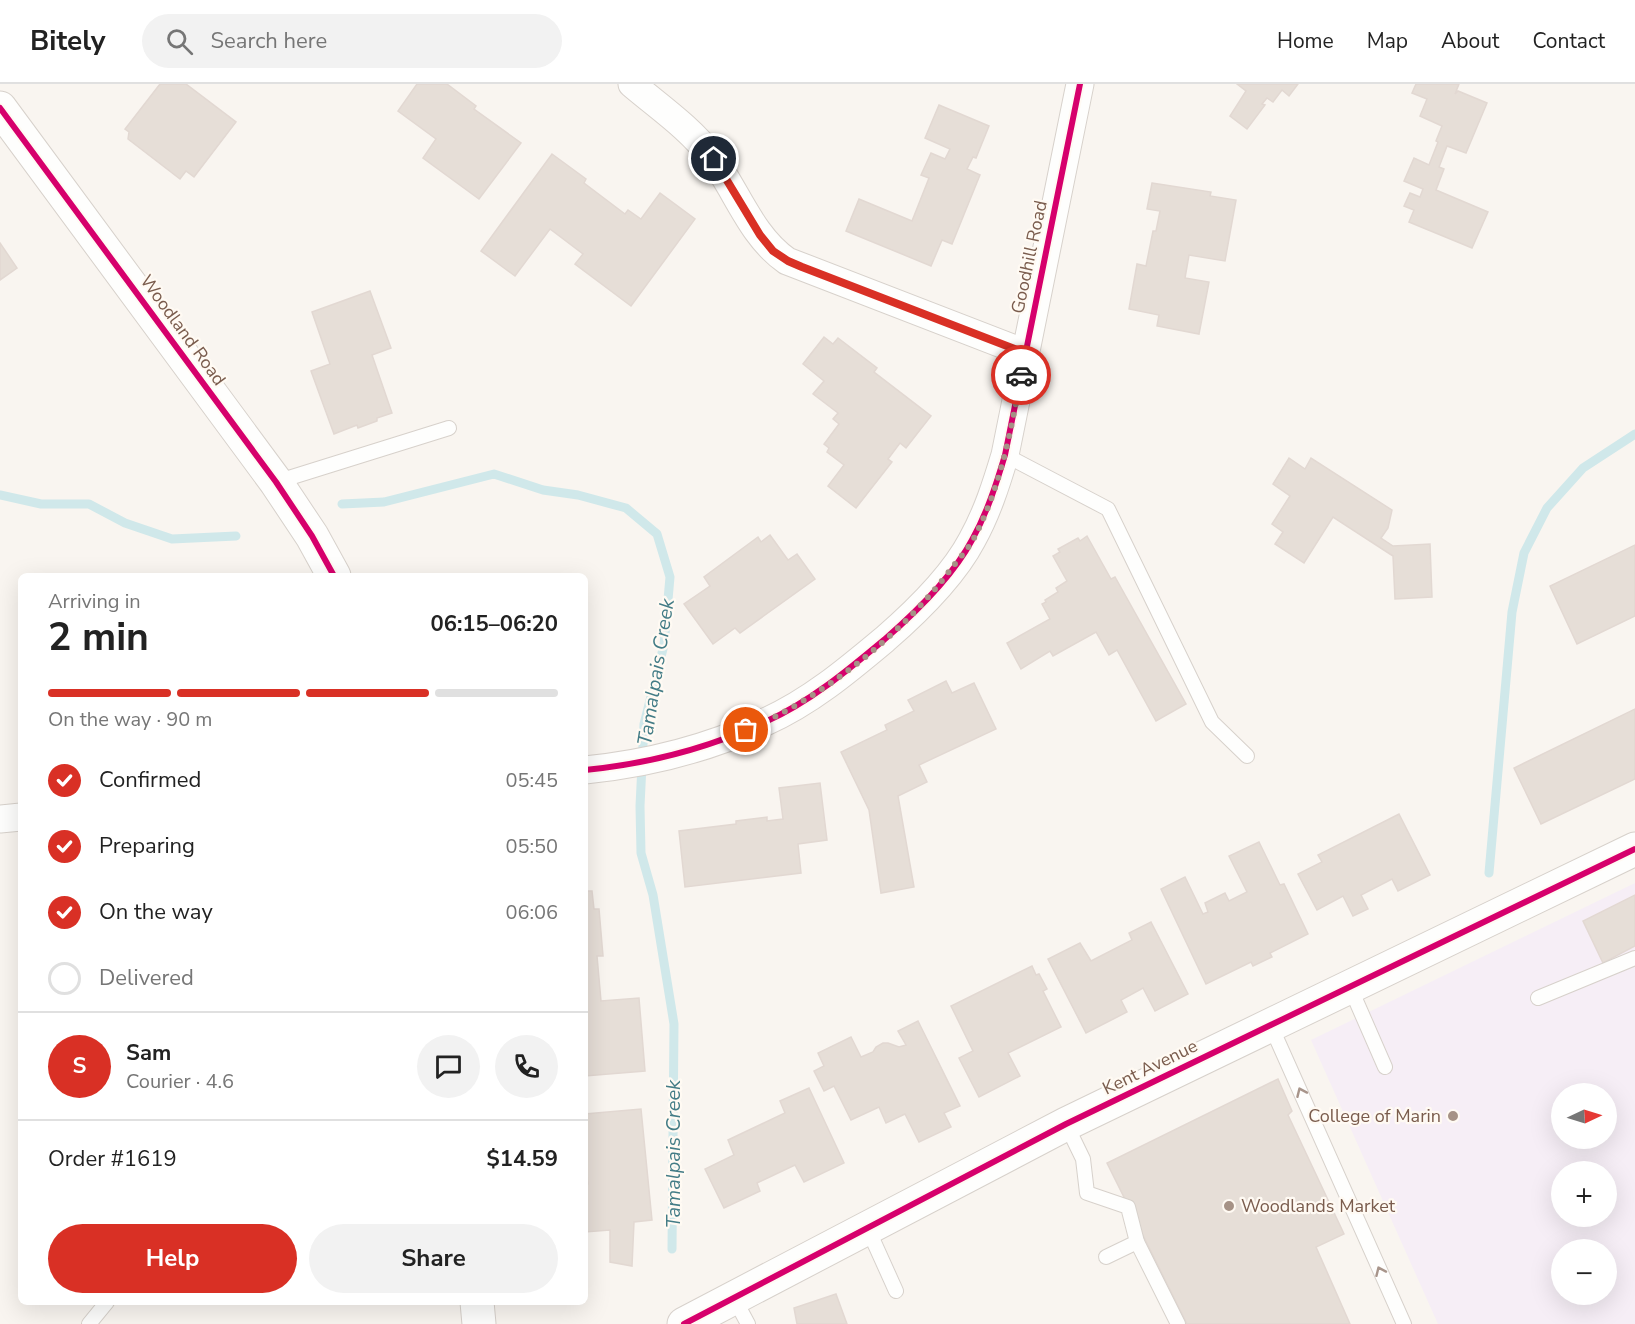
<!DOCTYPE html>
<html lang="en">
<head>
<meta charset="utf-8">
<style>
	body { margin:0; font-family:"Nunito Sans",sans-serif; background:#f2f2f2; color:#222; height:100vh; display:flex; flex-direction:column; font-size:22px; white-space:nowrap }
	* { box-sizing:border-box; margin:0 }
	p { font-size:20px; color:#767676 }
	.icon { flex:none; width:33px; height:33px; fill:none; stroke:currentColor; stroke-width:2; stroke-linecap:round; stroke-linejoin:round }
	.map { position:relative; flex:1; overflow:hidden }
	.panel { position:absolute; left:18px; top:489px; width:570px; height:732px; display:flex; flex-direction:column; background:#fff; border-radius:9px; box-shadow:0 6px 24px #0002 }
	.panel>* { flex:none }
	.needle { width:39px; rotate:86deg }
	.controls { position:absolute; left:1551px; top:999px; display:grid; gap:12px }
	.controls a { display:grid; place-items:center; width:66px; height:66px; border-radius:50%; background:#fff; box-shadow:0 6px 24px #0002; font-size:30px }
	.pin { position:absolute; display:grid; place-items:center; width:51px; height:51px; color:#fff; margin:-26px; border:3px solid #fff; border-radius:50%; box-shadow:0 2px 6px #0007 }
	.courier { position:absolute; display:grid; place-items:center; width:60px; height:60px; margin:-30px; border:4px solid #d93025; border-radius:50%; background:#fff; color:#222; box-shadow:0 2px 8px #0007 }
	.headline em { font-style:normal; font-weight:700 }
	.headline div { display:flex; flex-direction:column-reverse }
	.headline { display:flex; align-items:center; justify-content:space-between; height:102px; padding:0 30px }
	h1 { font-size:39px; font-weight:700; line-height:45px }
	.bar { display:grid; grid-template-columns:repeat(4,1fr); gap:9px 6px; align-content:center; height:72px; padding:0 30px }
	.bar i { height:8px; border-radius:4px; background:#e0e0e0 }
	.bar .selected { background:#d93025 }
	.bar p { grid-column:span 4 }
	.line { display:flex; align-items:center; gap:15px; padding:0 30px; border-top:2px solid #e0e0e0 }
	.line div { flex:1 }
	.round { display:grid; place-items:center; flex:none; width:63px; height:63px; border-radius:32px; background:#f2f2f2 }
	ol { padding:0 30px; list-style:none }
	li { display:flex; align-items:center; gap:18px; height:66px }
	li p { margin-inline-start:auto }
	li .icon { padding:6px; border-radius:50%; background:#d93025; color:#fff; stroke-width:4 }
	li:last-child { color:#767676 }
	li i { width:33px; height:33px; border:3px solid #e0e0e0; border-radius:50% }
	.button { display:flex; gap:12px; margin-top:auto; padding:12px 30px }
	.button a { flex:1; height:69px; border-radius:36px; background:#d93025; color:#fff; font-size:24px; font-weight:700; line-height:69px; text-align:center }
	.button a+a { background:#f2f2f2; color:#222 }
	header { display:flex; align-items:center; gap:36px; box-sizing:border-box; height:84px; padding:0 30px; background:#fff; border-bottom:2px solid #e0e0e0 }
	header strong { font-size:28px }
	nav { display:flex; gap:33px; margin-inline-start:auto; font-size:21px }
	.search { width:420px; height:54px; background:#f2f2f2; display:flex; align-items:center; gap:15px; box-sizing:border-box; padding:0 21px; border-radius:33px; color:#767676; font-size:22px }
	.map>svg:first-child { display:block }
	.education { fill:#f6eef6; fill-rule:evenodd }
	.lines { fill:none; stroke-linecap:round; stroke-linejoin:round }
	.stream { stroke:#d0e8ea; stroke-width:9 }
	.building { fill:#e6ded7; stroke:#e2d8d2; stroke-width:1.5 }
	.service-casing { stroke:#d7d1cb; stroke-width:16 }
	.minor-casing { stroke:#d7d1cb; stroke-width:29 }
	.tertiary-casing { stroke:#d7d1cb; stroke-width:35 }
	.service { stroke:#fefefd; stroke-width:14 }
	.minor { stroke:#fefefd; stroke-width:27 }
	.tertiary { stroke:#fefefd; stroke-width:33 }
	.cycleway-casing { stroke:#fffaf3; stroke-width:10 }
	.cycleway { stroke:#d6006c; stroke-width:6 }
	.oneway { stroke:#a8958b }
	.done { stroke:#a69286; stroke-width:6; stroke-dasharray:0 10.8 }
	.route { stroke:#d93025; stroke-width:8 }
	.poi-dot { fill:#a69286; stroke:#fffaf3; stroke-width:2 }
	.labels { text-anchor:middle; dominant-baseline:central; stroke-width:4.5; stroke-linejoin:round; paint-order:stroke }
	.street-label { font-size:18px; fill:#7a5c4d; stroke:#fffaf3 }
	.poi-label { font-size:18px; fill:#7a5c4d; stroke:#fffaf3; text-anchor:end }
	.water-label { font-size:20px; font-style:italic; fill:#437c86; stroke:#fffaf3 }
</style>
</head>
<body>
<header>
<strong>Bitely</strong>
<div class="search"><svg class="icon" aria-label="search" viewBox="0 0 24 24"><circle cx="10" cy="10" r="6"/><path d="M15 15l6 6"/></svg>Search here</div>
<nav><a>Home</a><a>Map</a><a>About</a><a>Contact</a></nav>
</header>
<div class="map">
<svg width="1635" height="1240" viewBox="0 0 1635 1240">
	<rect width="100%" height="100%" fill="#f9f5f0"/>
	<path class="education" d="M1635,799V1240H1438L1311,956ZM1562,1010H1606V1054H1562ZM1562,1088H1606V1132H1562ZM1562,1166H1606V1210H1562Z"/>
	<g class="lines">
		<g class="stream">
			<path d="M0,411L41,420H89L125,439L172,455L236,452"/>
			<path d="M342,420L384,418L494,390L543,406L578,411L626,424L657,450L670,493L664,561L644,640L640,722L641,769L653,811L674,940L672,1165"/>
			<path d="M1489,789L1512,528L1524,469L1547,424L1583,384L1635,350"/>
		</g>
	</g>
	<g class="building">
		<path d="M160,0H186L236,38L194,93L186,87L180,95L128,55L129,48L125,45Z"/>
		<path d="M417,0H447L476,22L474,25L521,59L479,115L423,74L436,55L398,27Z"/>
		<path d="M1237,0H1298L1289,12L1282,6L1273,18L1267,14L1262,20L1265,21L1247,45L1230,32L1246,7Z"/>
		<path d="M1416,0H1459L1455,10L1458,7L1487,19L1466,69L1447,62L1439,83L1444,85L1436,106L1488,128L1472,164L1409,138L1414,126L1404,122L1410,109L1420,113L1423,105L1404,97L1414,74L1429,81L1438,58L1436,57L1442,42L1420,32L1427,15L1412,9Z"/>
		<path d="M939,21L989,42L976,74L973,73L967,85L980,91L952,160L942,156L931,182L846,147L859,115L912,137L929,94L921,91L931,69L945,75L950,65L925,54Z"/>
		<path d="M552,70L586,95L584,99L625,130L628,126L641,135L660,109L695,135L631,222L575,180L583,170L550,145L515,192L481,167Z"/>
		<path d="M1152,99L1211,108L1210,112L1236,116L1225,177L1189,171L1185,194L1209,198L1199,250L1157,242L1159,231L1129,225L1137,180L1146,182L1153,147H1156L1160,127L1147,125Z"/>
		<path d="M0,159L17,184L0,196Z"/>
		<path d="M370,207L391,264L372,271L392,329L377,334V337L358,344L357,341L334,350L311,287L330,280L312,228Z"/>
		<path d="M824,253L833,260L838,254L877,284L874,288L931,332L906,364L900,359L888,375L892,378L856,424L828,402L844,381L827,368L829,364L824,360L839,340L833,335L838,329L813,310L824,297L803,280Z"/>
		<path d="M1289,374L1305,385L1311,374L1392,426L1388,444L1381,454L1393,462L1430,460L1432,513L1395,515L1393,472L1333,433L1304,479L1275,460L1283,448L1272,440L1290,412L1273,400Z"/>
		<path d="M770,451L788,476L797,470L815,495L740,549L735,544L713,560L684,520L710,502L704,493L758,453L761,458Z"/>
		<path d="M1087,452L1111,495L1115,493L1186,620L1156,637L1117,566L1109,571L1096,548L1053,572L1050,567L1021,585L1007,559L1050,535L1042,520L1046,518L1045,516L1058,508L1056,504L1067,497L1053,472L1060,468L1058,465L1078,454L1080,457Z"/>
		<path d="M1635,461V532L1577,560L1550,502Z"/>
		<path d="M946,597L952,609L974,599L996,645L919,681L927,698L898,712L914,803L881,809L869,726L841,668L887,646L885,641L914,627L908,616Z"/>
		<path d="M1635,625V695L1541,740L1514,684Z"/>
		<path d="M820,699L827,756L798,760L801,789L685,803L679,747L736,740V737L767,733V737L783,735L779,704Z"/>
		<path d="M1399,730L1430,791L1398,807L1392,795L1361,811L1368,825L1353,832L1343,812L1317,826L1298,790L1322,778L1318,771Z"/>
		<path d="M1259,758L1280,801L1284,800L1308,850L1270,869L1272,873L1253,882L1251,878L1206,900L1161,805L1185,793L1203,830L1208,828L1205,819L1225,809L1229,817L1247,808L1229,772Z"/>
		<path d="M585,807H592L594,825H599L603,872H597L601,917L639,914L645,987L585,992Z"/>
		<path d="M1635,811V862L1603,879L1583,837Z"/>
		<path d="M1151,838L1188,910L1155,927L1143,904L1121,916L1127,928L1086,949L1048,875L1080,859L1091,877L1132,856L1129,849Z"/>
		<path d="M1032,882L1036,891L1039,890L1047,905L1043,907L1061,943L1008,969L1020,992L979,1013L959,974L973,967L951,922Z"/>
		<path d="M918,937L960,1022L944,1029L951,1043L919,1058L905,1030L886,1039L879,1023L851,1036L834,1002L824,1007L814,987L824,982L818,969L851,953L861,973L873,968L876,963L883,959H888L899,963L906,961L898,947Z"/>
		<path d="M1278,995L1292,1027L1288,1031L1344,1150L1316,1163L1350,1240H1187L1107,1079Z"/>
		<path d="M809,1004L844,1079L804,1098L795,1081L757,1099L760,1107L724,1124L705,1085L734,1071L728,1056L785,1029L780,1017Z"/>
		<path d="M641,1025L652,1136L634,1138L632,1182L610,1178V1146L585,1148V1101L588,1100L585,1073V1030Z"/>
		<path d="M836,1210L847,1240H797L794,1224Z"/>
	</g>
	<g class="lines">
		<defs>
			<g id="service">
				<path d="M1005,371L1108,425L1212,638L1247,672"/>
				<path d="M276,398L449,344"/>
				<path d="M1350,903L1385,983"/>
				<path d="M1538,914L1635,874"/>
				<path d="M1271,942L1404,1240"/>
				<path d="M1066,1040L1083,1075L1087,1109L1128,1123L1137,1158L1178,1240"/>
				<path d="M868,1145L896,1207"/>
				<path d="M1106,1173L1137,1158"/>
				<path d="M734,1214L748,1240"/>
				<path d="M89,1240L107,1218"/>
			</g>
			<g id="minor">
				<path d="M632,0C659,23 690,44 711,72C737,107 751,152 787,177L1025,269"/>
				<path d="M585,686C646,680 709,664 765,638C810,618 848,586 885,555C915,529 953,492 972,456C987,429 996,401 1005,371L1080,0"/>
				<path d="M0,735L21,733"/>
			</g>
			<g id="tertiary">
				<path d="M0,24L276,398L312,452L334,492"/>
				<path d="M477,1218L479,1240"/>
				<path d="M684,1240L1066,1040L1635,765"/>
			</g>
		</defs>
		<use href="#service" class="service-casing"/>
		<use href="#minor" class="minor-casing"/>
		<use href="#tertiary" class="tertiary-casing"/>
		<use href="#service" class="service"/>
		<use href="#minor" class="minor"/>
		<use href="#tertiary" class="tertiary"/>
		<defs>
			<g id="cycleway">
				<path d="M0,24L276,398L312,452L334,492"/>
				<path d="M585,686C646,680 709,664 765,638C810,618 848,586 885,555C915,529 953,492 972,456C987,429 996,401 1005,371L1080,0"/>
				<path d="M684,1240L1066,1040L1635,765"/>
			</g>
		</defs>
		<use href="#cycleway" class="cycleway-casing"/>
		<use href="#cycleway" class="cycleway"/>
	</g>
	<defs><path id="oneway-chevron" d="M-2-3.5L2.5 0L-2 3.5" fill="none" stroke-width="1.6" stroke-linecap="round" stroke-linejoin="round" transform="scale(1.5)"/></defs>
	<g class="oneway">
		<use href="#oneway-chevron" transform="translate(1301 1008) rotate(-114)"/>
		<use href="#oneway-chevron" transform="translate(1380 1187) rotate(-114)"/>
	</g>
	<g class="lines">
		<path class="done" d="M746,646C820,616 903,550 951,485C958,476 967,466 973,456C1000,405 1011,348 1021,291"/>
		<path class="route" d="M714,75L760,151L773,167L788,177L802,183L1025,269L1021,291"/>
	</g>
	<g class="poi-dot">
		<circle cx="1453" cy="1032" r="6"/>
		<circle cx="1229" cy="1122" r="6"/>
	</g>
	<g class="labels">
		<g class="street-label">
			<text transform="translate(1029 173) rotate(-78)">Goodhill Road</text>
			<text transform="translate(183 246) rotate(54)">Woodland Road</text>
			<text transform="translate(1150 983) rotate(-26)">Kent Avenue</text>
		</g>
		<g class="poi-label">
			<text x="1441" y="1032">College of Marin</text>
			<text x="1241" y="1122" text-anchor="start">Woodlands Market</text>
		</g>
		<g class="water-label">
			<text transform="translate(656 588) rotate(-81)">Tamalpais Creek</text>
			<text transform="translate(673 1070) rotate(-90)">Tamalpais Creek</text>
		</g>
	</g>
</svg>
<div class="controls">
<a><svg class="needle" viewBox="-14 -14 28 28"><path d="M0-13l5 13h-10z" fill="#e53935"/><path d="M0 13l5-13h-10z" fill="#767676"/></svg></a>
<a>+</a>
<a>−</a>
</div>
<div class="pin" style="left:746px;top:646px;background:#ea580c"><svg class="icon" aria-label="bag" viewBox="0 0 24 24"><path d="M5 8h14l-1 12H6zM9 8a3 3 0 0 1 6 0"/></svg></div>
<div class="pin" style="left:714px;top:75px;background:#1f2937"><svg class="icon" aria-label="home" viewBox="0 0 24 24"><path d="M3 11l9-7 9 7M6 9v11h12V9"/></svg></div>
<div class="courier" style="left:1021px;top:291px"><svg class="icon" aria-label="car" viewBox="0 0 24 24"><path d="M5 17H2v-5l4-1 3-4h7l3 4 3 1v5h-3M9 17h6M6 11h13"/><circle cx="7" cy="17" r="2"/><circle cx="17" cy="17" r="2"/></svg></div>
<section class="panel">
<div class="headline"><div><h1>2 min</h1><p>Arriving in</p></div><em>06:15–06:20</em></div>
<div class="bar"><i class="selected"></i><i class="selected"></i><i class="selected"></i><i></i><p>On the way · 90 m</p></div>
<ol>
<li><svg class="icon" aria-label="check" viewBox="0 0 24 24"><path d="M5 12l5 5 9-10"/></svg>Confirmed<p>05:45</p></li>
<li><svg class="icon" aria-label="check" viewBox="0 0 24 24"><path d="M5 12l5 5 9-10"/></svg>Preparing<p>05:50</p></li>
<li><svg class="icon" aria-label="check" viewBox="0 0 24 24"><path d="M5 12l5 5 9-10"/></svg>On the way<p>06:06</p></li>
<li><i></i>Delivered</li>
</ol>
<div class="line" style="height:108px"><b class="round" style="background:#d93025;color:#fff">S</b><div><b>Sam</b><p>Courier · 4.6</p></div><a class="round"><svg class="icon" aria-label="chat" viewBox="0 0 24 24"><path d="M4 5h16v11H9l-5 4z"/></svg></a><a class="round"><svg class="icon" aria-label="phone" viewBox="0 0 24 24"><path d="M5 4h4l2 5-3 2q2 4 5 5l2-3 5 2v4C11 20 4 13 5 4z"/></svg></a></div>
<div class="line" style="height:78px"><div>Order #1619</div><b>$14.59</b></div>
<div class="button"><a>Help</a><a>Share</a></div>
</section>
</div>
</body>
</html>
